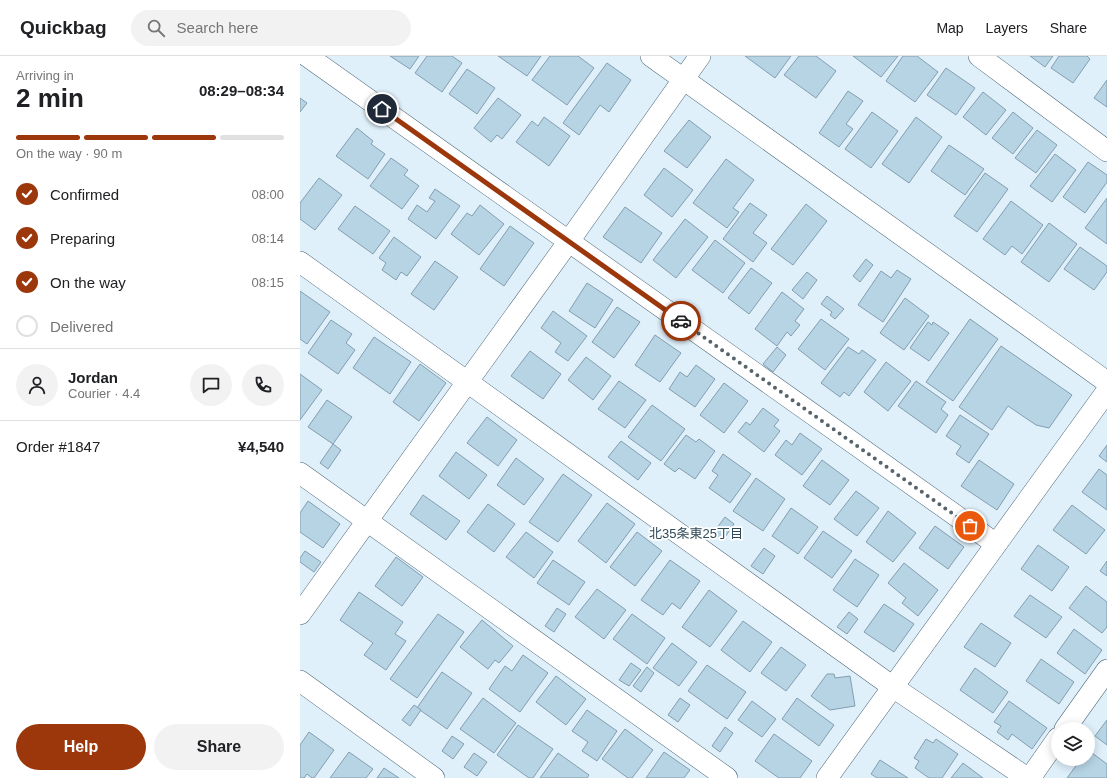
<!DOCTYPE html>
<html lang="en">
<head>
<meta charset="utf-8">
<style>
	body { margin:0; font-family:Helvetica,"Noto Sans JP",sans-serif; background:#f2f2f2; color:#202124; height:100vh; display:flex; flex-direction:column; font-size:15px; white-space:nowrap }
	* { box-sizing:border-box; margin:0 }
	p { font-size:13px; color:#757577 }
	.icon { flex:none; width:22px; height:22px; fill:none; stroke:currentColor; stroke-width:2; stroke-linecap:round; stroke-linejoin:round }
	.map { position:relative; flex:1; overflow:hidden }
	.panel { display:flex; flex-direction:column; background:#fff; width:300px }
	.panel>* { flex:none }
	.fabs { position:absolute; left:751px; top:666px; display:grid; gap:8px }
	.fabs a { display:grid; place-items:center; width:44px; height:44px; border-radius:50%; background:#fff; box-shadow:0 2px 10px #0003; font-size:20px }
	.pin { position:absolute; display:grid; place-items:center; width:34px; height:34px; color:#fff; margin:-17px; border:2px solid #fff; border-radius:50%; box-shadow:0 1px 4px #0007 }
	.courier { position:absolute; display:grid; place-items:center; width:40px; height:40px; margin:-20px; border:3px solid #9c370c; border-radius:50%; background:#fff; color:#222; box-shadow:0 1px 5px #0007 }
	.headline em { font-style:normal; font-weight:700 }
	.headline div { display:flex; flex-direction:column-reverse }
	.headline { display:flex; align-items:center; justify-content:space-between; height:68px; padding:0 16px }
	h1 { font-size:26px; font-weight:700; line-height:30px }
	.bar { display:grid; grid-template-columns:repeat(4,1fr); gap:6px 4px; align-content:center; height:48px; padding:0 16px }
	.bar i { height:5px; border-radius:3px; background:#e0e0e0 }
	.bar .on { background:#9c370c }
	.bar p { grid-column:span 4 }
	.line { display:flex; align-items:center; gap:10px; padding:0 16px; border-top:1px solid #e0e0e0 }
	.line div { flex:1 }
	.round { display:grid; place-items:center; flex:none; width:42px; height:42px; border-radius:21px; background:#f2f2f2 }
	ol { padding:0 16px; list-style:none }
	li { display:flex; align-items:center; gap:12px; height:44px }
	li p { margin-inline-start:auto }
	li .icon { padding:4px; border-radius:50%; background:#9c370c; color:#fff; stroke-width:4 }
	li:last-child { color:#757577 }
	li i { width:22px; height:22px; border:2px solid #e0e0e0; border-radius:50% }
	.button { display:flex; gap:8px; margin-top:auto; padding:8px 16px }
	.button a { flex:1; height:46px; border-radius:24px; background:#9c370c; color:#fff; font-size:16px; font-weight:700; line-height:46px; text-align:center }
	.button a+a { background:#f2f2f2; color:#202124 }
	header { display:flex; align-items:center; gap:24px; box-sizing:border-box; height:56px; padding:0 20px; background:#fff; border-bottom:1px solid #e0e0e0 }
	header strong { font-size:19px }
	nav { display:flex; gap:22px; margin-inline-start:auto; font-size:14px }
	.search { width:280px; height:36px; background:#f2f2f2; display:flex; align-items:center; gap:10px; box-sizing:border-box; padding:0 14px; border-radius:22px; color:#757577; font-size:15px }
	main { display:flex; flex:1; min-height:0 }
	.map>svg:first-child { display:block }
	.building { fill:#b7d4e5; stroke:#839eaf }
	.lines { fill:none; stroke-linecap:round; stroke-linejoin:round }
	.minor-casing { stroke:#516a7a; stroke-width:22 }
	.minor { stroke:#fff; stroke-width:21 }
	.done { stroke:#57646b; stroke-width:4; stroke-dasharray:0 7.2 }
	.route { stroke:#9c370c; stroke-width:5 }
	.labels { text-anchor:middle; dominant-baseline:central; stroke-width:3.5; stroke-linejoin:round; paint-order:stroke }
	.neighbourhood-label { font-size:13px; fill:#2f4856; stroke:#fff }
</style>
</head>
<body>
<header>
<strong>Quickbag</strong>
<div class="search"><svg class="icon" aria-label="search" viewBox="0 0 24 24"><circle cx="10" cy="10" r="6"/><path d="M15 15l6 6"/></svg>Search here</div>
<nav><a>Map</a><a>Layers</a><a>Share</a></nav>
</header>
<main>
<section class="panel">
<div class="headline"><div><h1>2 min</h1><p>Arriving in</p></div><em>08:29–08:34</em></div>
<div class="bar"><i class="on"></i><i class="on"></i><i class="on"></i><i></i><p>On the way · 90 m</p></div>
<ol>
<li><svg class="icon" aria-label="check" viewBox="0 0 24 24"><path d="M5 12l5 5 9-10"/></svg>Confirmed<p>08:00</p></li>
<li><svg class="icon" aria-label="check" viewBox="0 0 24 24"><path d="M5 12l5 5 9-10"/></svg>Preparing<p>08:14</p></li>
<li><svg class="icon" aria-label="check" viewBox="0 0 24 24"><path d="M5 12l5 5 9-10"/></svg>On the way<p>08:15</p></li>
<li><i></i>Delivered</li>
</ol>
<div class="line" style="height:72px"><a class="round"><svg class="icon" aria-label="person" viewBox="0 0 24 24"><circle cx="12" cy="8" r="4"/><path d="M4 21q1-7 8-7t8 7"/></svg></a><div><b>Jordan</b><p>Courier · 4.4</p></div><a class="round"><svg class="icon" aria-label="chat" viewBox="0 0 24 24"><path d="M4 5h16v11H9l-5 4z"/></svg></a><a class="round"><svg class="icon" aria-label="phone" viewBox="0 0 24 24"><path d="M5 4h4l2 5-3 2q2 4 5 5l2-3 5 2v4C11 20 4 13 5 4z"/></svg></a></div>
<div class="line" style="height:52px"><div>Order #1847</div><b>¥4,540</b></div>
<div class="button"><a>Help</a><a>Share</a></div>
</section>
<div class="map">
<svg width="807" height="722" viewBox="0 0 807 722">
	<rect width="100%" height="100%" fill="#dff0fb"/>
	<g class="building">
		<path d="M90,0H119L110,13Z"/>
		<path d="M127,0H152L162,7L142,36L115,17Z"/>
		<path d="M198,0H241L227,20Z"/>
		<path d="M250,0H278L294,12L267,49L232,24Z"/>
		<path d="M445,0H491L475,22Z"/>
		<path d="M499,0H516L536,15L516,42L484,19Z"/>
		<path d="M553,0H598L581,21Z"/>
		<path d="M603,0H617L638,16L615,46L586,25Z"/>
		<path d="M730,0H753L745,11Z"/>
		<path d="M759,0H787L790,3L773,27L751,12Z"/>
		<path d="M307,7L331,24L309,56L300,49L279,79L263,67Z"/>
		<path d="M646,12L675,32L656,59L627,39Z"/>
		<path d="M167,13L195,32L177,58L149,38Z"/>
		<path d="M807,24V51L794,42Z"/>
		<path d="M548,35L563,45L546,68L553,73L539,91L519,77Z"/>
		<path d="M683,36L706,54L686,79L663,61Z"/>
		<path d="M0,42L7,47L0,56Z"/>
		<path d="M198,42L221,59L202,83L197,79L191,86L174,72Z"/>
		<path d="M572,56L598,75L571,112L545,93Z"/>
		<path d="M713,56L733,72L713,98L692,82Z"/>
		<path d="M244,61L270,80L249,110L216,86L232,65L238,70Z"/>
		<path d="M616,61L642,81L609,127L582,108Z"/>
		<path d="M389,64L411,81L387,112L364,95Z"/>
		<path d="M57,72L73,85L71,88L85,98L68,123L36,100Z"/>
		<path d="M737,74L757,89L736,117L715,102Z"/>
		<path d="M649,89L684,113L665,139L631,115Z"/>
		<path d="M755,98L776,114L752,146L730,130Z"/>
		<path d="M91,102L108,114L104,119L119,130L102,153L70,130Z"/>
		<path d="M426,103L454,124L433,152L439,156L427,172L393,147Z"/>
		<path d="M788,106L807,119V126L785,157L763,141Z"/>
		<path d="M364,112L393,134L372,161L344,139Z"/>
		<path d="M685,117L708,133L677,176L654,160Z"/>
		<path d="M19,122L42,139L15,174L0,163V147Z"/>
		<path d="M135,133L160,150L136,183L108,163L117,149L127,156L135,145L129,142Z"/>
		<path d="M807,142V188L785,172Z"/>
		<path d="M711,145L743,169L722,198L712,190L705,199L683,183Z"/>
		<path d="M450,147L467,159L453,177L467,187L453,206L423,183Z"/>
		<path d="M506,148L527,165L493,209L471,193Z"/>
		<path d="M180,149L204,168L179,199L151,178L167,157L172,160Z"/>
		<path d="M55,150L90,175L73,198L38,173Z"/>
		<path d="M325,151L362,177L341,207L303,181Z"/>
		<path d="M385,163L408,181L376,222L353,204Z"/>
		<path d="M749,167L777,188L749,226L721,206Z"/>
		<path d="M210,170L234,187L204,230L180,213Z"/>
		<path d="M94,181L121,201L107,220L101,216L96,224L82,214L86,207L79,202Z"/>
		<path d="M415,184L445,207L423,237L392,214Z"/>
		<path d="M780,191L807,210V216L794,234L764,213Z"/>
		<path d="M566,203L573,209L560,226L553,220Z"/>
		<path d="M135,205L158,221L134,254L111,238Z"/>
		<path d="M451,212L472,227L449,258L428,242Z"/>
		<path d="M597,214L611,223L583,266L558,249L581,215L591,222Z"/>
		<path d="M507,216L517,224L503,243L492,234Z"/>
		<path d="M287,227L313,244L295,272L269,255Z"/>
		<path d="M0,235L30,256L7,288L0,283Z"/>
		<path d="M482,236L504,253L495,265L500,269L491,280L487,276L477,290L455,273Z"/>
		<path d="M527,240L544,253L535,263L530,259L532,256L521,248Z"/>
		<path d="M605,242L629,260L604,294L580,277Z"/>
		<path d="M317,251L340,266L314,302L292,286Z"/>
		<path d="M253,255L287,280L268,305L255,296L261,287L241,272Z"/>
		<path d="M521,263L549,283L525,314L498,293Z"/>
		<path d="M670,263L698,283L653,345L626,326Z"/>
		<path d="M31,264L52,278L46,287L55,294L38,318L8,297Z"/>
		<path d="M628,266L632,269L633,266L649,277L629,305L610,292Z"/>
		<path d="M355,279L381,297L360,326L335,309Z"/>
		<path d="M74,281L111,306L90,338L53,312Z"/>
		<path d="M701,290L772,339L749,372L736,369L708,350L692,374L659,351Z"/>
		<path d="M477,291L486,299L473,316L463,308Z"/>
		<path d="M548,291L559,298L562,294L576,304L549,340L544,336L540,341L521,327Z"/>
		<path d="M230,295L261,318L243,343L211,320Z"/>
		<path d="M286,301L311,320L293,344L268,324Z"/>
		<path d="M586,306L611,325L588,355L564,336Z"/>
		<path d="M120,308L146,327L119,365L93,346Z"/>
		<path d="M396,309L415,323L395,351L369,333L380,316L387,321Z"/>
		<path d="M0,318L22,334L0,364Z"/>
		<path d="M319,325L346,344L325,372L298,353Z"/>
		<path d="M616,325L646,346L641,353L648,359L636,377L598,350Z"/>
		<path d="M424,327L448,345L424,377L400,359Z"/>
		<path d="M27,344L52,361L33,388L8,371Z"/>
		<path d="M352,349L385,373L361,405L328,381Z"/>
		<path d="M463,352L479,364L474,370L480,375L464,396L438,376L446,366L450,369Z"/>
		<path d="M660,359L689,378L669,407L656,398L661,390L646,380Z"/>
		<path d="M187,361L217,384L198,410L167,387Z"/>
		<path d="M500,377L522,393L502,419L475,399L486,384L492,389Z"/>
		<path d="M386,379L396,386L399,383L415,395L395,423L379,412L375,416L364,408Z"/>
		<path d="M321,385L351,407L338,424L308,401Z"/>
		<path d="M33,388L41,394L28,413L20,407Z"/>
		<path d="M807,389V406L799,400Z"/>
		<path d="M156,396L187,419L169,443L139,420Z"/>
		<path d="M423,398L451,418L430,447L409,432L418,419L412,415Z"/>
		<path d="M216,402L244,423L224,449L197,429Z"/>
		<path d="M522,404L549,424L530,449L503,430Z"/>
		<path d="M679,404L714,428L697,454L661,430Z"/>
		<path d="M799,413L807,419V454L782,436Z"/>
		<path d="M263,418L292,439L258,486L229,466Z"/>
		<path d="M456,422L485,443L463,475L433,455Z"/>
		<path d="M556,435L579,452L557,480L534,463Z"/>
		<path d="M123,439L160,465L146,484L110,458Z"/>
		<path d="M8,445L40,468L23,492L0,476V457Z"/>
		<path d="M307,447L335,468L306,507L278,485Z"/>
		<path d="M188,448L215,468L194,496L167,476Z"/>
		<path d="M772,449L805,474L786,498L753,474Z"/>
		<path d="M491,452L518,471L498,498L472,480Z"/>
		<path d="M588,455L616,477L593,506L566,486Z"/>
		<path d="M425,461L434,468L423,484L413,477Z"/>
		<path d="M635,470L664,491L648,513L619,492Z"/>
		<path d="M523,475L552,495L532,522L504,502Z"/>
		<path d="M226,476L253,496L234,522L206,501Z"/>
		<path d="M337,476L362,495L335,530L310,511Z"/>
		<path d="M738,489L769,511L752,535L721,513Z"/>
		<path d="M464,492L475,500L463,518L451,510Z"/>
		<path d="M5,495L21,506L14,516L0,506V502Z"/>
		<path d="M96,501L123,521L102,550L75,530Z"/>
		<path d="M555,503L579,519L557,551L533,534Z"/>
		<path d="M253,504L285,526L269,549L237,527Z"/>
		<path d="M370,504L400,525L380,553L372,547L363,559L341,544Z"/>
		<path d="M807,505V520L800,515Z"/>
		<path d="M604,507L638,534L618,560L602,547L606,542L588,527Z"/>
		<path d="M786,530L807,546V571L802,577L769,552Z"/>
		<path d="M297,533L326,554L304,583L275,561Z"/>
		<path d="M409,534L437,555L410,591L382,571Z"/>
		<path d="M59,536L103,566L95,578L106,585L86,614L64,599L73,587L40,564Z"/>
		<path d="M730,539L762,561L746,582L714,560Z"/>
		<path d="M584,548L614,568L594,596L564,576Z"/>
		<path d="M257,552L266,558L254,576L245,570Z"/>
		<path d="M549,556L558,563L547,578L537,571Z"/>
		<path d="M138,558L164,576L117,642L90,623Z"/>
		<path d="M332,558L365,582L347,608L313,583Z"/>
		<path d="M182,564L213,590L199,607L195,604L188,613L160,591Z"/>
		<path d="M443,565L472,586L450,616L421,594Z"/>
		<path d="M681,567L711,587L695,611L664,591Z"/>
		<path d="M774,573L802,594L785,618L757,597Z"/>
		<path d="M372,587L397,606L379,630L353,612Z"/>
		<path d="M481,591L506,609L486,635L461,617Z"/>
		<path d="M223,599L248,617L220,656L189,633L205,610L212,615Z"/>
		<path d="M741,603L774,626L759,648L726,625Z"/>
		<path d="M331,607L341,614L329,630L319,624Z"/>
		<path d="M407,609L446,636L427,663L388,635Z"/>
		<path d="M347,611L354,617L341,636L333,630Z"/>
		<path d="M675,612L708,636L693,657L660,634Z"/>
		<path d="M142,616L172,637L147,673L117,652Z"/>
		<path d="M527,618H534L535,622L550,620L555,650L530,654L511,640Z"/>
		<path d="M256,620L286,643L266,669L236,646Z"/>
		<path d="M183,642L216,667L194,697L160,673Z"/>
		<path d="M380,642L390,649L378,666L368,659Z"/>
		<path d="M497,642L534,669L519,690L482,663Z"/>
		<path d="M452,645L476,663L462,681L438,664Z"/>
		<path d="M709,645L747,672L732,693L712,678L708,684L697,676L701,670L694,666Z"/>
		<path d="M114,649L121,654L110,670L102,664Z"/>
		<path d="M287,654L317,675L297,705L282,695L288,686L272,675Z"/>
		<path d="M807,664V689L795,680Z"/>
		<path d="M218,669L253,693L233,722H229L197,699Z"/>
		<path d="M425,671L433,677L420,696L412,690Z"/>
		<path d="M325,673L353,694L332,722H328L302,703Z"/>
		<path d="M9,676L34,694L14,722H12L7,718L4,722H0V689Z"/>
		<path d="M474,678L512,705L500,722H479L455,705Z"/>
		<path d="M152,680L164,688L153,703L142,695Z"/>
		<path d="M626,683L633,687L636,683L658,698L642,722H629L615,712L619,705L614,702Z"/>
		<path d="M788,694L807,708V722H767L781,703H788Z"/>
		<path d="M49,696L73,713L66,722H30Z"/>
		<path d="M364,696L390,714L384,722H346Z"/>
		<path d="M174,697L187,706L177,720L164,711Z"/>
		<path d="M258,697L289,719L287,722H240Z"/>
		<path d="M580,704L608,722H577L571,718Z"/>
		<path d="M663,707L683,722H651Z"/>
		<path d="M84,712L99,722H77Z"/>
	</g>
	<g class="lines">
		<defs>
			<g id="minor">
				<path d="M7,0L696,488"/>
				<path d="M351,0L807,326"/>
				<path d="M679,0L807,95"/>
				<path d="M0,206L593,631L727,722"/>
				<path d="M0,417L427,722"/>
				<path d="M0,558L269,185L400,0"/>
				<path d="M0,625L134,722"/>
				<path d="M765,673L807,614"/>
				<path d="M527,722L807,335"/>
				<path d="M730,722L758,682"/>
			</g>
		</defs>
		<use href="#minor" class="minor-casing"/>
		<use href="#minor" class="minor"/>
	</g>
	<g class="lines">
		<path class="done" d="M381,265L670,470"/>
		<path class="route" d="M82,53L381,265"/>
	</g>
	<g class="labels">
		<g class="neighbourhood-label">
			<text x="396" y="477">北35条東25丁目</text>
		</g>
	</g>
</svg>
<div class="fabs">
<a><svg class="icon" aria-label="layers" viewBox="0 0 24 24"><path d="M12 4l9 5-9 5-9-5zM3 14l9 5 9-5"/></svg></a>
</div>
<div class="pin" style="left:670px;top:470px;background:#ea580c"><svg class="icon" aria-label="bag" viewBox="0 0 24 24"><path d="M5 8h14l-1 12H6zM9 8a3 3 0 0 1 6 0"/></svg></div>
<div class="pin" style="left:82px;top:53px;background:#1f2937"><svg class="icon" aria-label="home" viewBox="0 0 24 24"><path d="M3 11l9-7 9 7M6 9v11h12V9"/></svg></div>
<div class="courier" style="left:381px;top:265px"><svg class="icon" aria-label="car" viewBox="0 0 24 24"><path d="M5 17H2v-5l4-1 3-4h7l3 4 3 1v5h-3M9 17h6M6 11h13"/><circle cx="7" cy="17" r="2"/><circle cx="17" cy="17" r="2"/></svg></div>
</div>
</main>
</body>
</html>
